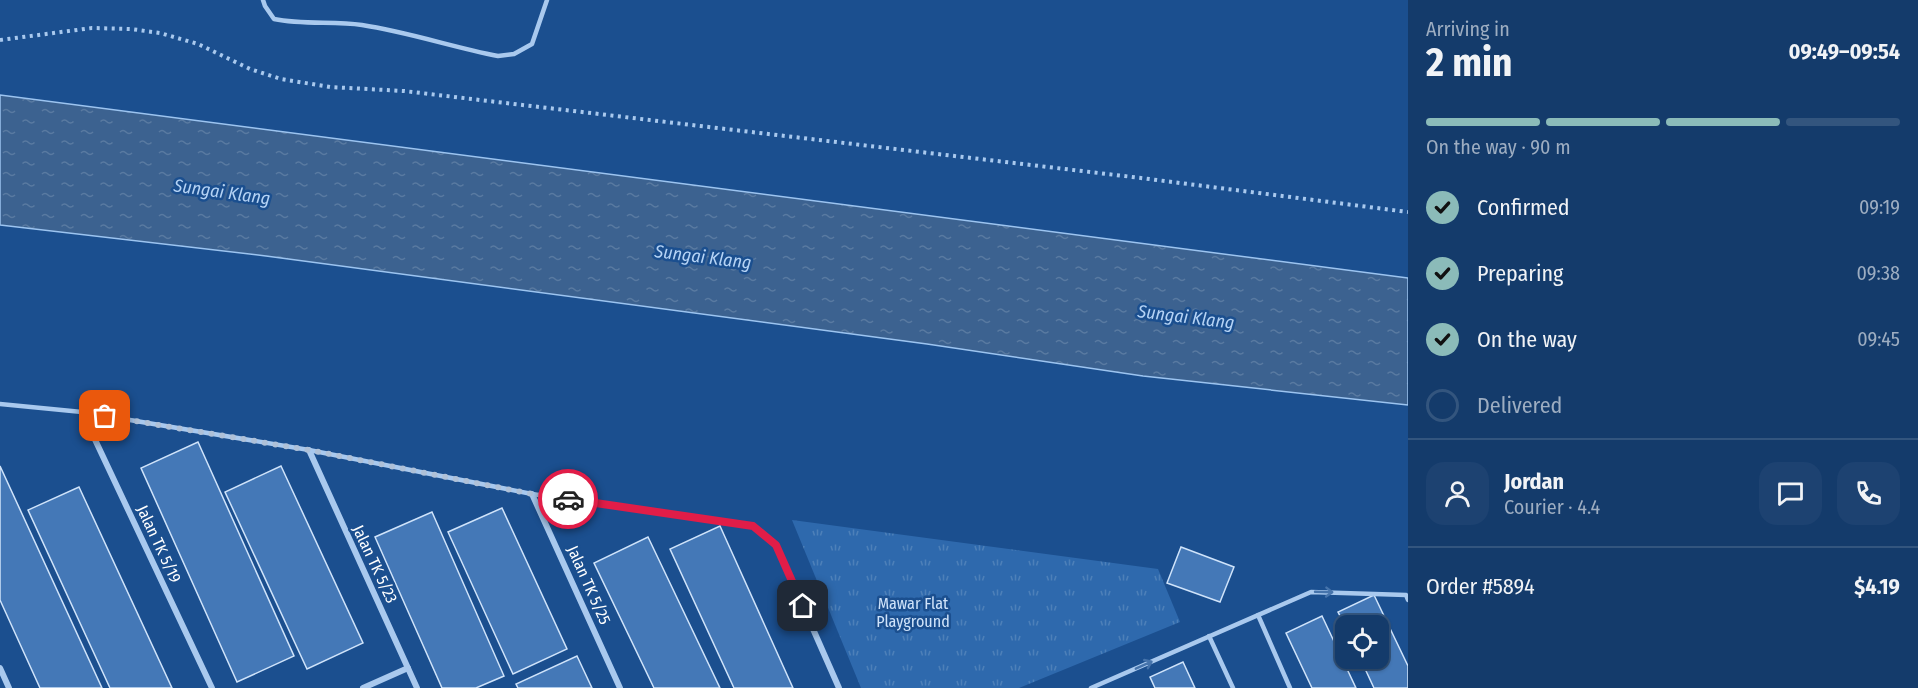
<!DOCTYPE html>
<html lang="en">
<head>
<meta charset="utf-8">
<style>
	body { margin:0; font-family:"Fira Sans Condensed",sans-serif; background:#1d4271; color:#f1f3f6; height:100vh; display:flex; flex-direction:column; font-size:22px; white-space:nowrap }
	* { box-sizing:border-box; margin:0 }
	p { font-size:20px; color:#9dadc1 }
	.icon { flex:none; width:33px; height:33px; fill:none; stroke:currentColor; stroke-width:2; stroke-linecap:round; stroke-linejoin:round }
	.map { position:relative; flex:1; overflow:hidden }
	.details { display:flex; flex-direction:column; background:#143b6b; width:510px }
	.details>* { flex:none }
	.controls { position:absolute; left:1335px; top:615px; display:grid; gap:12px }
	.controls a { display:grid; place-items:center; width:54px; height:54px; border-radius:12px; background:#143b6b; box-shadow:0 2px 4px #0004,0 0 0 2px #33557e; font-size:30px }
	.pin { position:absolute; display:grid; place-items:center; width:51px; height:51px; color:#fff; margin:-26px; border-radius:12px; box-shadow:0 3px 9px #0006 }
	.courier { position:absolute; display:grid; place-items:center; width:60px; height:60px; margin:-30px; border:4px solid #e11d48; border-radius:50%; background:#fff; color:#222; box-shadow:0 2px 8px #0007 }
	.summary em { font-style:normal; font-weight:700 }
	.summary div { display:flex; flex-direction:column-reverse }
	.summary { display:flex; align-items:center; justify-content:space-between; height:102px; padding:0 18px }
	h1 { font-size:39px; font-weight:700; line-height:45px }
	.bar { display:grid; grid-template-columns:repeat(4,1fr); gap:9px 6px; align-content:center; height:72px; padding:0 18px }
	.bar i { height:8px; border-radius:4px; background:#33557e }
	.bar .current { background:#8bbbb9 }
	.bar p { grid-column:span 4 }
	.line { display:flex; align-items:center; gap:15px; padding:0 18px; border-top:2px solid #33557e }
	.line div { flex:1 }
	.round { display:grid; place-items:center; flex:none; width:63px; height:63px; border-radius:18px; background:#1d4271 }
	ol { padding:0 18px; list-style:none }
	li { display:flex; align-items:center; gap:18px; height:66px }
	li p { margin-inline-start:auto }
	li .icon { padding:6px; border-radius:50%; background:#8bbbb9; color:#111; stroke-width:4 }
	li:last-child { color:#9dadc1 }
	li i { width:33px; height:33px; border:3px solid #33557e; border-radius:50% }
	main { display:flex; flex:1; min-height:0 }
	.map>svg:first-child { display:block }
	.park { fill:url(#park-tufts) }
	.water { fill:url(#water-ripples); stroke:#9cc4f0; stroke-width:1.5 }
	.building { fill:#4478b7; stroke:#cfe3fa; stroke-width:1.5 }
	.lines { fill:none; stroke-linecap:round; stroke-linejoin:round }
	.path { stroke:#a9c9ee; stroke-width:4; stroke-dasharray:3 4.5; stroke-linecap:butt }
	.service { stroke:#a9c9ee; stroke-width:4.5 }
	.minor { stroke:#a9c9ee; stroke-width:6 }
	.oneway { stroke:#4674ac }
	.done { stroke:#afc1d8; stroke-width:6; stroke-dasharray:0 10.8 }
	.route { stroke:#e11d48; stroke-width:8 }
	.labels { text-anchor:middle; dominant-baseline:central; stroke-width:5; stroke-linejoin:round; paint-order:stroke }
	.street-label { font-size:16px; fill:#fff; stroke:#1b4f8f }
	.park-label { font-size:16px; fill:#cfe3fa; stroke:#1b4f8f }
	.water-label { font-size:18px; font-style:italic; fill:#b5d3f5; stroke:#1b4f8f }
</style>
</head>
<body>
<main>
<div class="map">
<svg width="1408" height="688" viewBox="0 0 1408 688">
	<defs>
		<pattern id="park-tufts" width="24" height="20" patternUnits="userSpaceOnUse" patternTransform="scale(1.5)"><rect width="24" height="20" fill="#2e69ad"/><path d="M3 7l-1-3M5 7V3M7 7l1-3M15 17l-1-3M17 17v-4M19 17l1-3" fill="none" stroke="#4d80b9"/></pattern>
		<pattern id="water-ripples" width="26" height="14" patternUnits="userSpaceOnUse" patternTransform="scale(1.5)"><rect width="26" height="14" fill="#3c6290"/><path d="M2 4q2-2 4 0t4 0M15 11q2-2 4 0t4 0" fill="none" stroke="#597aa1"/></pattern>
	</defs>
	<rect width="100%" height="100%" fill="#1b4f8f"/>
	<path class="park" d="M792,520L1158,569L1180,622L1019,688H861Z"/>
	<path class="water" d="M0,95L1408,278V405L1143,376L927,344L266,256L0,225Z"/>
	<g class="building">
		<path d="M198,442L294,656L237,682L141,468Z"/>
		<path d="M0,466L102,688H40L0,600Z"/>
		<path d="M281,466L363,643L307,669L225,492Z"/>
		<path d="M79,487L172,688H110L28,510Z"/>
		<path d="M502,508L567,649L513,674L448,532Z"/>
		<path d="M432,512L504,676L476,688H442L375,537Z"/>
		<path d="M720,526L793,688H734L670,549Z"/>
		<path d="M648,537L720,688H654L594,563Z"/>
		<path d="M1181,547L1234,567L1220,602L1167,583Z"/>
		<path d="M1374,595L1408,666V688H1374L1360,658H1378V626H1346V627L1338,612Z"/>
		<path d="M1322,616L1356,688H1312L1286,633Z"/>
		<path d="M577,656L592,688H518L516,684Z"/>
		<path d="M1183,662L1195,688H1155L1150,677Z"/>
	</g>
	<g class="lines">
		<path class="path" d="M0,40L92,28L131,29L160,33L198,44L250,69L281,79L330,87L404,91L1141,178L1408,212"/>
		<g class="service">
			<path d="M263,0L265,6L274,19C303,25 333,21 362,25C408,32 452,47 498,56L514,54L532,44L547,0"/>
			<path d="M0,404L82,412L309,450L532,494L753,526"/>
			<path d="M1258,615L1290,688"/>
			<path d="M1209,636L1233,688"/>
			<path d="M1091,688L1311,592L1406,595L1408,600"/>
		</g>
		<g class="minor">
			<path d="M82,412L212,688"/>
			<path d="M309,450L417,688"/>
			<path d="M532,494L620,688"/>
			<path d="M753,526L776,545L839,688"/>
			<path d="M0,668L9,688"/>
			<path d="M363,688L408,668"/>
		</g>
	</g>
	<defs><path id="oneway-shaft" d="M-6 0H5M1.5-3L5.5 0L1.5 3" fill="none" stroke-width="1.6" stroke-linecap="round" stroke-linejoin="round" transform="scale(1.5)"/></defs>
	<g class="oneway">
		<use href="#oneway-shaft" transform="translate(1324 592) rotate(2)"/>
		<use href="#oneway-shaft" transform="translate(1144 665) rotate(-24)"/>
	</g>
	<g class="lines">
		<path class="done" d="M105,416L309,450L532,494L568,499"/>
		<path class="route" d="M568,499L753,526L776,545L803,606"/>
	</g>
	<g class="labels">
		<g class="street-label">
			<text transform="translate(159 544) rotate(65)">Jalan TK 5/19</text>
			<text transform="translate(375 564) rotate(65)">Jalan TK 5/23</text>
			<text transform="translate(589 585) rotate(66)">Jalan TK 5/25</text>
		</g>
		<g class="park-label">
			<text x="913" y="603">Mawar Flat<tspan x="913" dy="18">Playground</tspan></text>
		</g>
		<g class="water-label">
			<text transform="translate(222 192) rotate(8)">Sungai Klang</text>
			<text transform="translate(703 257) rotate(7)">Sungai Klang</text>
			<text transform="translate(1186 317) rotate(7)">Sungai Klang</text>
		</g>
	</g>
</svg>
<div class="controls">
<a><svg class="icon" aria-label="locate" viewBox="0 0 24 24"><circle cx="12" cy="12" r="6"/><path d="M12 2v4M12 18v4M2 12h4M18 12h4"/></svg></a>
</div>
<div class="pin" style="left:105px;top:416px;background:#ea580c"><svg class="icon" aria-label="bag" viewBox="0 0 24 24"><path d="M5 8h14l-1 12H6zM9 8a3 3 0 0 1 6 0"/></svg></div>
<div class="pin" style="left:803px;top:606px;background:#1f2937"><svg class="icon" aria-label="home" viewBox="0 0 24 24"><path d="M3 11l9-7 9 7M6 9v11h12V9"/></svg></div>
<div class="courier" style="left:568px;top:499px"><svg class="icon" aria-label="car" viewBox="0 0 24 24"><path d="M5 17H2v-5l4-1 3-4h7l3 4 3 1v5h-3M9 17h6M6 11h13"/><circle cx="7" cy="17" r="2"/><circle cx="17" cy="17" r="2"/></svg></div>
</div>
<section class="details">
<div class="summary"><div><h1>2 min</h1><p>Arriving in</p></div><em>09:49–09:54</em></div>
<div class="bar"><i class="current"></i><i class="current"></i><i class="current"></i><i></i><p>On the way · 90 m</p></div>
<ol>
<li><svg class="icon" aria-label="check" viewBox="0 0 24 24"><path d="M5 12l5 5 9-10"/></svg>Confirmed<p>09:19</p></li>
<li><svg class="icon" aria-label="check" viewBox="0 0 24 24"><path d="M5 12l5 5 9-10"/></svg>Preparing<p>09:38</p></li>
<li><svg class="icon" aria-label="check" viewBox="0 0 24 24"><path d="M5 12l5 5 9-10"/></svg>On the way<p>09:45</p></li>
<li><i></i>Delivered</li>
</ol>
<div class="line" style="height:108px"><a class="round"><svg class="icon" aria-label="person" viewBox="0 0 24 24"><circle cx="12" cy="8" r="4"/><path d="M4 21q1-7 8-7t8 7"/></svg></a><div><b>Jordan</b><p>Courier · 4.4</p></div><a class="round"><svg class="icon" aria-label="chat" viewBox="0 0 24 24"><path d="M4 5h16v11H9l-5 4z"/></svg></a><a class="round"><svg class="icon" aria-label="phone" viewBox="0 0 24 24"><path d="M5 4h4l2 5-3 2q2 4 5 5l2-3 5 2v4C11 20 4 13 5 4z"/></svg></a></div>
<div class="line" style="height:78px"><div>Order #5894</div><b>$4.19</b></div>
</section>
</main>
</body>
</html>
